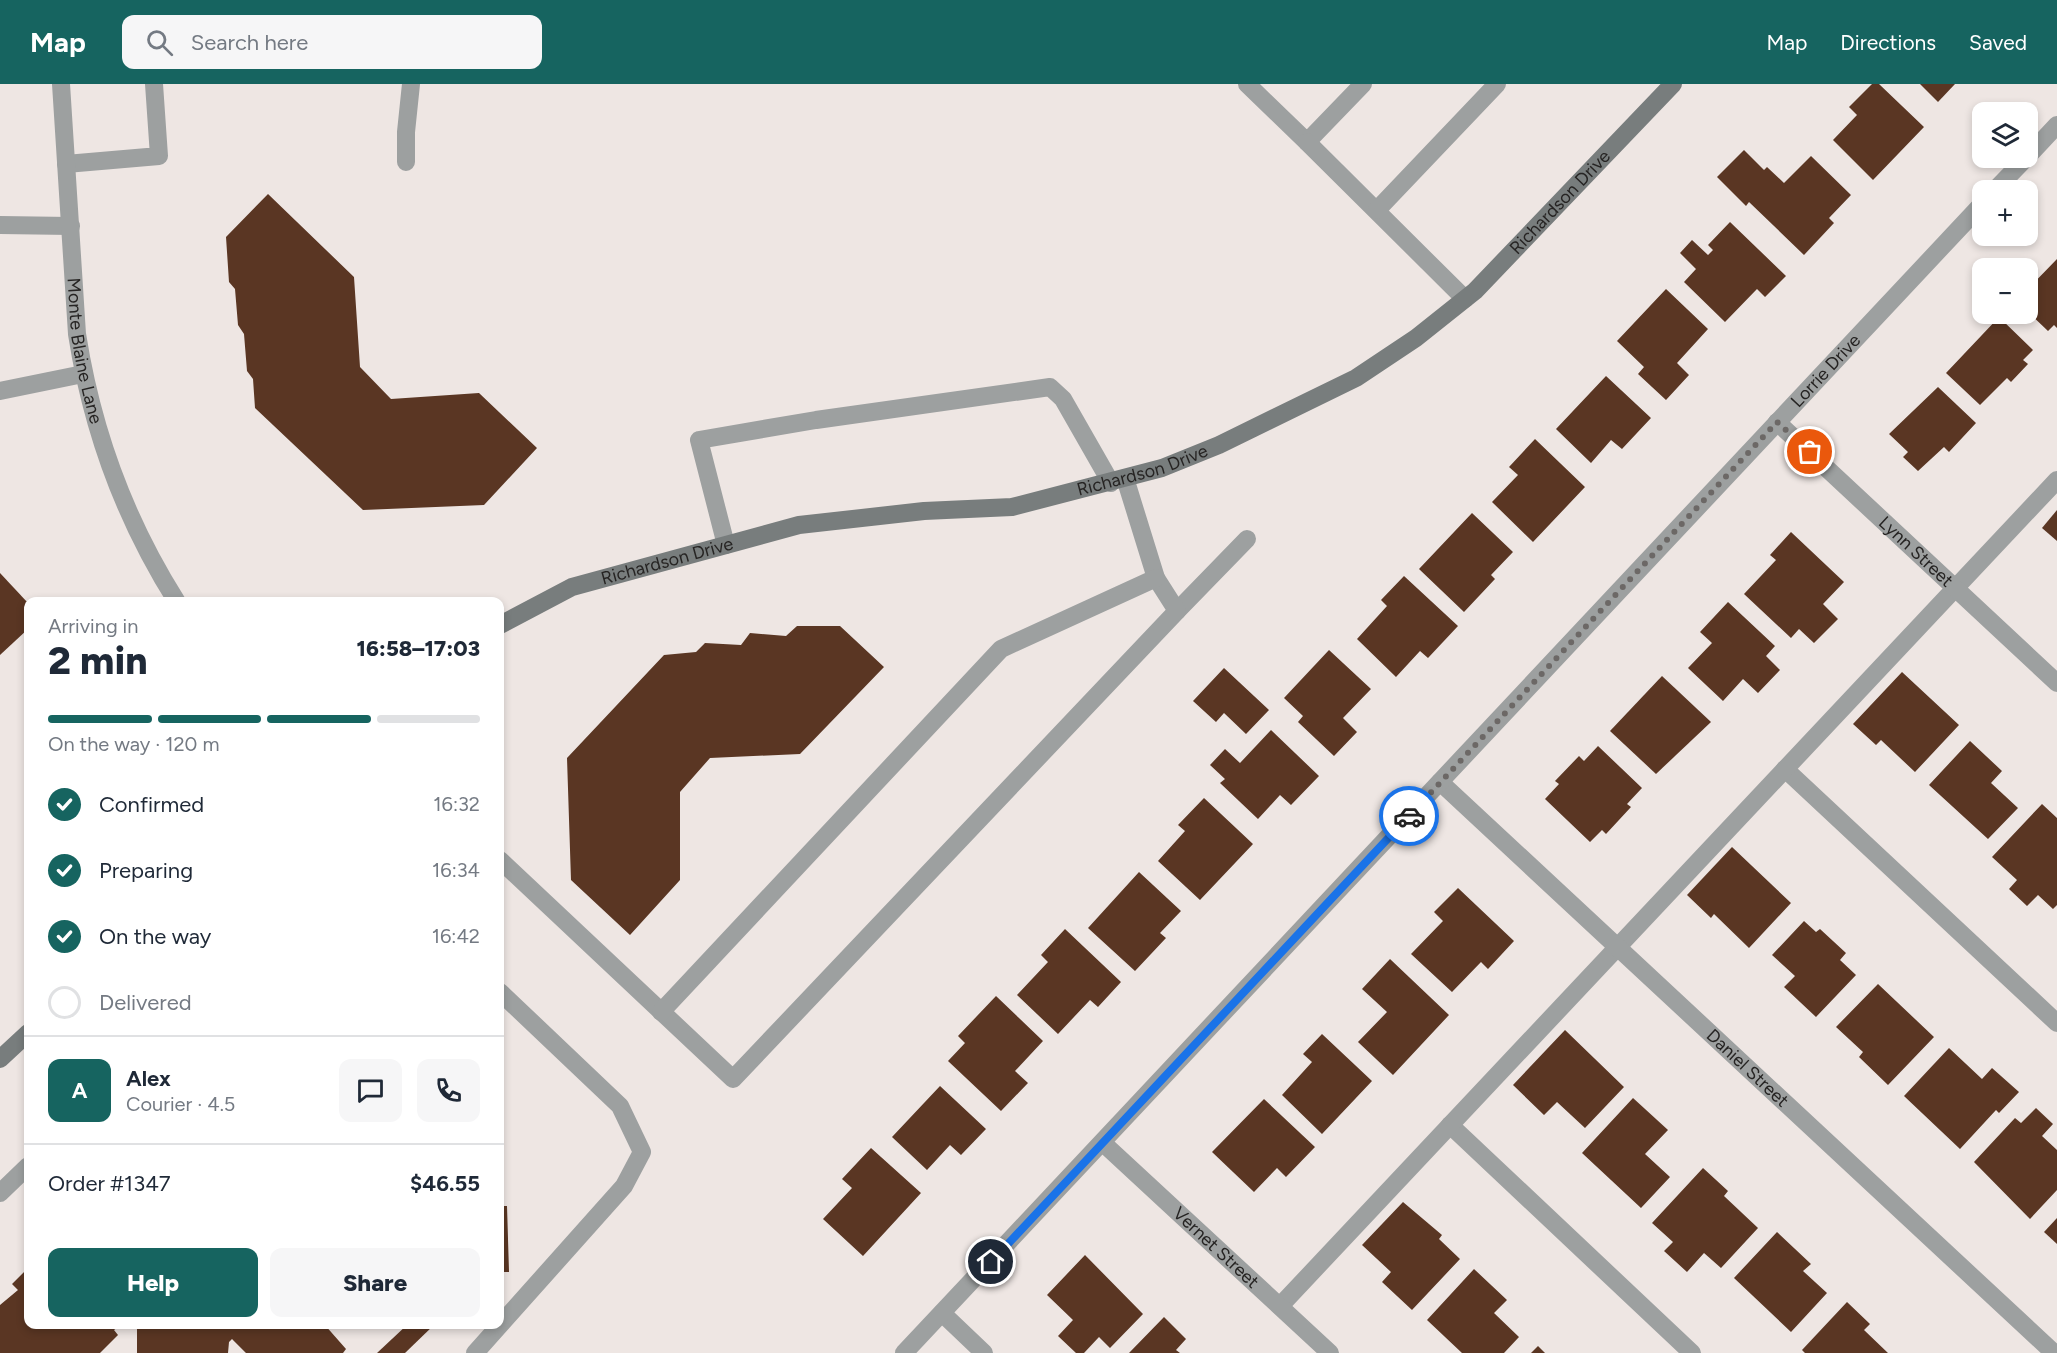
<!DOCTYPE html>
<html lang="en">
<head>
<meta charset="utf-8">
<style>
	body { margin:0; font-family:Figtree,sans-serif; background:#f6f6f7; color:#1f2937; height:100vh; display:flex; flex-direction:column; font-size:22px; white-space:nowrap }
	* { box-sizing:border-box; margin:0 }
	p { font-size:20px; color:#747a83 }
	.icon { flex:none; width:33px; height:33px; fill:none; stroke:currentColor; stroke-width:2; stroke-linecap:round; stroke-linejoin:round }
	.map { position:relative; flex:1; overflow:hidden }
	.panel { position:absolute; left:24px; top:513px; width:480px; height:732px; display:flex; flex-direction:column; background:#fff; border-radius:12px; box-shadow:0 3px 9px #0003 }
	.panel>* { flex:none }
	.controls { position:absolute; left:1972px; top:18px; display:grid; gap:12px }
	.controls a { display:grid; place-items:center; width:66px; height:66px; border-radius:12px; background:#fff; box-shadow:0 3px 9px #0003; font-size:30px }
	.pin { position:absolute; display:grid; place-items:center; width:51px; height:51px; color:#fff; margin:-26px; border:3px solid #fff; border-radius:50%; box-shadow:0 2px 6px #0007 }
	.courier { position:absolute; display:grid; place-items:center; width:60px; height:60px; margin:-30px; border:4px solid #1a73e8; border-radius:50%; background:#fff; color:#222; box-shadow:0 2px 8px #0007 }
	.headline em { font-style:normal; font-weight:800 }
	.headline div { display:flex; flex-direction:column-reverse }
	.headline { display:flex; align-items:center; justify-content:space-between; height:102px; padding:0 24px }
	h1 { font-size:39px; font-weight:800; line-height:45px }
	.bar { display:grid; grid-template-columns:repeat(4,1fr); gap:9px 6px; align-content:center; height:72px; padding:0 24px }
	.bar i { height:8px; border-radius:4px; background:#e0e1e3 }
	.bar .on { background:#166460 }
	.bar p { grid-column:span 4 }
	.line { display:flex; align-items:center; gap:15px; padding:0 24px; border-top:2px solid #e0e1e3 }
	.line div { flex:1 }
	.round { display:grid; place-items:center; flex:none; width:63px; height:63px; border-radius:12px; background:#f6f6f7 }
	ol { padding:0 24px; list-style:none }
	li { display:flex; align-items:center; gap:18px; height:66px }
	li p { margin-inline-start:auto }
	li .icon { padding:6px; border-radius:50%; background:#166460; color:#fff; stroke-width:4 }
	li:last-child { color:#747a83 }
	li i { width:33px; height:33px; border:3px solid #e0e1e3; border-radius:50% }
	.action { display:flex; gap:12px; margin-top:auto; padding:12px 24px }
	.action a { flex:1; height:69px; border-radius:12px; background:#166460; color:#fff; font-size:24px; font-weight:800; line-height:69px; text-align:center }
	.action a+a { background:#f6f6f7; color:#1f2937 }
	header { display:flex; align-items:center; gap:36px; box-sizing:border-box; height:84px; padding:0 30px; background:#166460; color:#fff }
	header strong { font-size:28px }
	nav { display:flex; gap:33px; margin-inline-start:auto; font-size:21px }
	.search { width:420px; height:54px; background:#f6f6f7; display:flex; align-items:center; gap:15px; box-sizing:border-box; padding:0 21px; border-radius:12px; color:#747a83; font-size:22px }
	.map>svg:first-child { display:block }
	.building { fill:#5a3623 }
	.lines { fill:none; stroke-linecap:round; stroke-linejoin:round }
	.lane { stroke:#9da0a0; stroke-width:18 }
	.street { stroke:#9da0a0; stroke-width:18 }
	.secondary { stroke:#787d7d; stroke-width:18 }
	.done { stroke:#6c6866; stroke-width:6; stroke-dasharray:0 10.8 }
	.route { stroke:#1a73e8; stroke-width:8 }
	.labels { text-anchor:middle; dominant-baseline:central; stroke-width:6; stroke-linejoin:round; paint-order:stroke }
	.street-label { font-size:18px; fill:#262423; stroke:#fff }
</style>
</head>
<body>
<header>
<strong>Map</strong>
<div class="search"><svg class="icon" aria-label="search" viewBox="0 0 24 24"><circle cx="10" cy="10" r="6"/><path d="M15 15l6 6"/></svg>Search here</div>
<nav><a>Map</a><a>Directions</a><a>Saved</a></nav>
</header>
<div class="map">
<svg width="2057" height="1269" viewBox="0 0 2057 1269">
	<rect width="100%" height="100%" fill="#eee6e3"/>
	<g class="building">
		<path d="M1872,0H1879L1924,43L1873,96L1833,56L1857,31L1849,23Z"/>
		<path d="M1920,0H1955L1938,18Z"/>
		<path d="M1744,66L1764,86L1767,83L1784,99L1811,72L1851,111L1829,134L1834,139L1804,171L1749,118L1746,122L1717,93Z"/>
		<path d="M268,110L354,193L360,283L391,315L479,309L537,364L484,421L363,426L255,324L253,295L247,287L244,250L238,241L235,205L229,198L226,153Z"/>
		<path d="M1730,138L1786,192L1765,213L1757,205L1725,238L1684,198L1696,185L1680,169L1692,156L1708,171L1713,166L1708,161Z"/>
		<path d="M2057,175V244L2054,241L2048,247L2028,228V205Z"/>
		<path d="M1666,205L1708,245L1677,279L1689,291L1666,316L1638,290L1644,283L1617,257Z"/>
		<path d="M1999,233L2033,266L2023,276L2028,280L2011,298L2007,294L1980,321L1946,289Z"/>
		<path d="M1606,292L1651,334L1622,365L1611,356L1591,379L1556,345Z"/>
		<path d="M1938,303L1976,339L1949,368L1944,363L1918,387L1903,373L1908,368L1889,350Z"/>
		<path d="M1535,355L1585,403L1533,458L1492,418L1518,391L1509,383Z"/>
		<path d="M2057,426V457L2042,444Z"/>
		<path d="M1472,429L1513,468L1491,491L1495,495L1464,528L1419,485Z"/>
		<path d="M1791,448L1844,498L1823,520L1838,535L1814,559L1799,545L1791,554L1744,510L1776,476L1770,471Z"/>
		<path d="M0,489L28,519V545L0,571Z"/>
		<path d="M1404,492L1458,542L1428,574L1420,567L1396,593L1357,555L1387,522L1381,516Z"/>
		<path d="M1728,518L1775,562L1766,572L1780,586L1758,609L1743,595L1723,617L1688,584L1712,559L1700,548Z"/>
		<path d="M797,542H840L884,583L800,670L710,674L680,708V796L630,851L571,796L567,674L664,571L696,568L705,559L741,561L750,549L786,552Z"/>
		<path d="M1329,566L1371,605L1343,634L1357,648L1334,672L1298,638L1303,632L1284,614Z"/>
		<path d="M1224,584L1269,626L1246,650L1224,629L1216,638L1193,617Z"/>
		<path d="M1902,588L1959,641L1915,688L1881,656L1876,661L1853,640Z"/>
		<path d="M1662,592L1711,638L1656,690L1610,647Z"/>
		<path d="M1271,646L1319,692L1291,721L1280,711L1258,735L1220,699L1225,695L1210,681L1225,665L1240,679Z"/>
		<path d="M1970,657L2002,687L1991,699L2018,724L1988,755L1929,701Z"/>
		<path d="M1598,662L1642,704L1627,720L1631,723L1606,750L1602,746L1590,758L1545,715L1559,700L1555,697L1579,672L1584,677Z"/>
		<path d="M1204,714L1253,760L1200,816L1158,777L1185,747L1178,741Z"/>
		<path d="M2042,720L2057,734V821L2053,825L2038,811L2027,822L2009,805L2017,796L1992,773Z"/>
		<path d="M1732,763L1791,819L1749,864L1714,830L1711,834L1687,811Z"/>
		<path d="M1139,788L1181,827L1160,849L1166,854L1135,887L1088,844Z"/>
		<path d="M1458,804L1514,857L1488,885L1481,878L1452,908L1411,870L1443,837L1434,828Z"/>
		<path d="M1804,837L1816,848L1820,845L1846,869L1840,876L1856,891L1816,933L1784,903L1795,892L1772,871Z"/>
		<path d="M1065,845L1121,898L1098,923L1090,916L1058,950L1017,911L1048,878L1041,871Z"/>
		<path d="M1390,875L1449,931L1393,991L1358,958L1387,928L1362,905Z"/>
		<path d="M1878,900L1934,953L1888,1001L1859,973L1863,968L1836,943Z"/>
		<path d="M996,912L1043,957L1015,987L1028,999L1001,1027L948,977L965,959L958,952Z"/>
		<path d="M1565,946L1624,1003L1585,1044L1557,1018L1544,1031L1513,1001Z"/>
		<path d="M1322,950L1372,997L1322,1050L1282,1011L1312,978L1303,970Z"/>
		<path d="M1949,964L1982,995L1992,984L2019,1008L1999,1029L1996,1026L1960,1065L1904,1012Z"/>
		<path d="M940,1002L986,1045L961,1071L950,1061L927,1086L892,1053Z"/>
		<path d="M1633,1014L1668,1046L1645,1070L1670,1093L1641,1124L1582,1069Z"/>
		<path d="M1264,1015L1315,1063L1286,1093L1277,1084L1254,1108L1212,1068Z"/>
		<path d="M2036,1024L2053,1040L2042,1052L2057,1066V1106L2030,1135L1974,1078L2015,1034L2021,1039Z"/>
		<path d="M871,1064L921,1109L863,1172L823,1135L852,1104L842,1095Z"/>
		<path d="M1703,1084L1728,1107L1724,1112L1758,1144L1721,1184L1704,1169L1687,1188L1664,1167L1673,1158L1652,1139Z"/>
		<path d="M1403,1118L1442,1151L1439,1155L1460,1175L1412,1226L1382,1198L1391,1188L1362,1161Z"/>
		<path d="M500,1122H507L509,1188H500Z"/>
		<path d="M2057,1134V1160L2044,1148Z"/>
		<path d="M1777,1148L1811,1180L1803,1187L1827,1209L1791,1248L1734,1194Z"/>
		<path d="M1085,1171L1143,1230L1110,1264L1099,1253L1084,1269H1076L1058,1252L1073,1236L1047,1211Z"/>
		<path d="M28,1184V1240H122L114,1246L118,1251L100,1269H0V1221L18,1206L12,1200Z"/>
		<path d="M1474,1185L1507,1216L1494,1229L1519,1253L1504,1269H1462L1427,1236Z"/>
		<path d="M1847,1218L1870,1240L1864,1246L1888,1269H1805L1802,1266Z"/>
		<path d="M1164,1233L1186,1255L1176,1266L1180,1269H1129Z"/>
		<path d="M137,1240H324L346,1265L343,1269H246L232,1255L229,1258L228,1269H137Z"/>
		<path d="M408,1240H435L405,1269H377Z"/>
		<path d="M1538,1262L1545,1269H1531Z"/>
	</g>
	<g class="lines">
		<g class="lane">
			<path d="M1247,0L1307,58L1363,0"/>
			<path d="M1307,58L1465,215"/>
			<path d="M406,78V48L411,0"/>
			<path d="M66,80L159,72L154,0"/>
			<path d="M1377,126L1497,0"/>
			<path d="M0,141L71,142"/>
			<path d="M0,307L83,290"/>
			<path d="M726,461L699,356L816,336L1050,303L1063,315L1111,399"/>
			<path d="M1177,527L1247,455"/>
			<path d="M1785,685L2057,939"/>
			<path d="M500,776L733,995L1177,527L1156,494L1125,394"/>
			<path d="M661,928L1001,565L1156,494"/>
			<path d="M1450,1041L1692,1269"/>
			<path d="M0,1109L28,1082"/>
			<path d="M1280,1222L2057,396"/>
			<path d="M942,1229L984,1269"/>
			<path d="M475,1269L624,1102L642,1068L620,1022L500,908"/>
		</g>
		<g class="street">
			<path id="s1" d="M61,0L77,250C92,346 125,436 177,518"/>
			<path d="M2028,72L2057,41"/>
			<path d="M1995,106L2026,74"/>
			<path id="s2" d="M1777,338L2057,599"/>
			<path id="s3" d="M1440,698L2054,1269"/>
			<path id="s4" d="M1103,1059L1330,1269"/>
			<path id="s5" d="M904,1269L1983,119"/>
		</g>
		<g class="secondary">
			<path id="s6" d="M500,541L572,503L799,441L924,427L1012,423L1162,384L1219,361L1356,294L1416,254L1475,207L1673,0"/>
			<path d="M0,975L28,949"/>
		</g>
	</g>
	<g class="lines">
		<path class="done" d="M1409,732L1777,338L1810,368"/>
		<path class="route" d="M991,1178L1409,732"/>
	</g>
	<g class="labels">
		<g class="street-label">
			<text stroke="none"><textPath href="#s6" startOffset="1170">Richardson Drive</textPath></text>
			<text stroke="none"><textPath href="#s1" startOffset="268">Monte Blaine Lane</textPath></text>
			<text stroke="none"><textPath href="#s5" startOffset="1347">Lorrie Drive</textPath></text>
			<text stroke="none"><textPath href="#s6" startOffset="666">Richardson Drive</textPath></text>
			<text stroke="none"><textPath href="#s2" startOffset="190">Lynn Street</textPath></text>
			<text stroke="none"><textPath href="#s6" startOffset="180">Richardson Drive</textPath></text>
			<text stroke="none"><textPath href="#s3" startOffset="420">Daniel Street</textPath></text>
			<text stroke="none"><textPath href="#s4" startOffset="154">Vernet Street</textPath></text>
		</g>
	</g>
</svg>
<div class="controls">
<a><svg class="icon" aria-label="layers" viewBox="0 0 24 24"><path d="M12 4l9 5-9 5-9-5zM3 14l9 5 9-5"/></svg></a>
<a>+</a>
<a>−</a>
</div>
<div class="pin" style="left:1810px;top:368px;background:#ea580c"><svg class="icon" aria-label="bag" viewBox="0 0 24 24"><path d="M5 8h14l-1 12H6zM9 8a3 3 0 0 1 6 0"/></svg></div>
<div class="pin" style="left:991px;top:1178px;background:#1f2937"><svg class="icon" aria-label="home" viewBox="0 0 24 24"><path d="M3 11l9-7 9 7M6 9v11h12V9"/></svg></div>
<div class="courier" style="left:1409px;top:732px"><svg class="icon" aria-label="car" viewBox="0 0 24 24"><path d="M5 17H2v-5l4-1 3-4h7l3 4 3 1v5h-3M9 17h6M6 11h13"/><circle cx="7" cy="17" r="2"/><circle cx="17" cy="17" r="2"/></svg></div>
<section class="panel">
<div class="headline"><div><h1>2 min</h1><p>Arriving in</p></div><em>16:58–17:03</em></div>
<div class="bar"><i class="on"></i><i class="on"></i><i class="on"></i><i></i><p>On the way · 120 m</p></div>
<ol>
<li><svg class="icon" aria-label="check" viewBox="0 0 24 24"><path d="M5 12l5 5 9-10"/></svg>Confirmed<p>16:32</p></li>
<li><svg class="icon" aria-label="check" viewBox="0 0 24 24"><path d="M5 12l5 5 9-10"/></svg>Preparing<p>16:34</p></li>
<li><svg class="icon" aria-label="check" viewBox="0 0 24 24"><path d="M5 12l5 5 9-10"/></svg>On the way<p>16:42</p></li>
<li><i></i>Delivered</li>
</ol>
<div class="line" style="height:108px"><b class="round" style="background:#166460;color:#fff">A</b><div><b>Alex</b><p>Courier · 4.5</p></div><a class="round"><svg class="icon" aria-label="chat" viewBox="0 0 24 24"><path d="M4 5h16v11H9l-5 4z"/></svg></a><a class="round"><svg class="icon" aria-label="phone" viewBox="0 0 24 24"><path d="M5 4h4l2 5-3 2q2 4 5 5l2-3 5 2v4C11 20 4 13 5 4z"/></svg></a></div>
<div class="line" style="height:78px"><div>Order #1347</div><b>$46.55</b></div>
<div class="action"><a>Help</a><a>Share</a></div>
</section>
</div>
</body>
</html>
